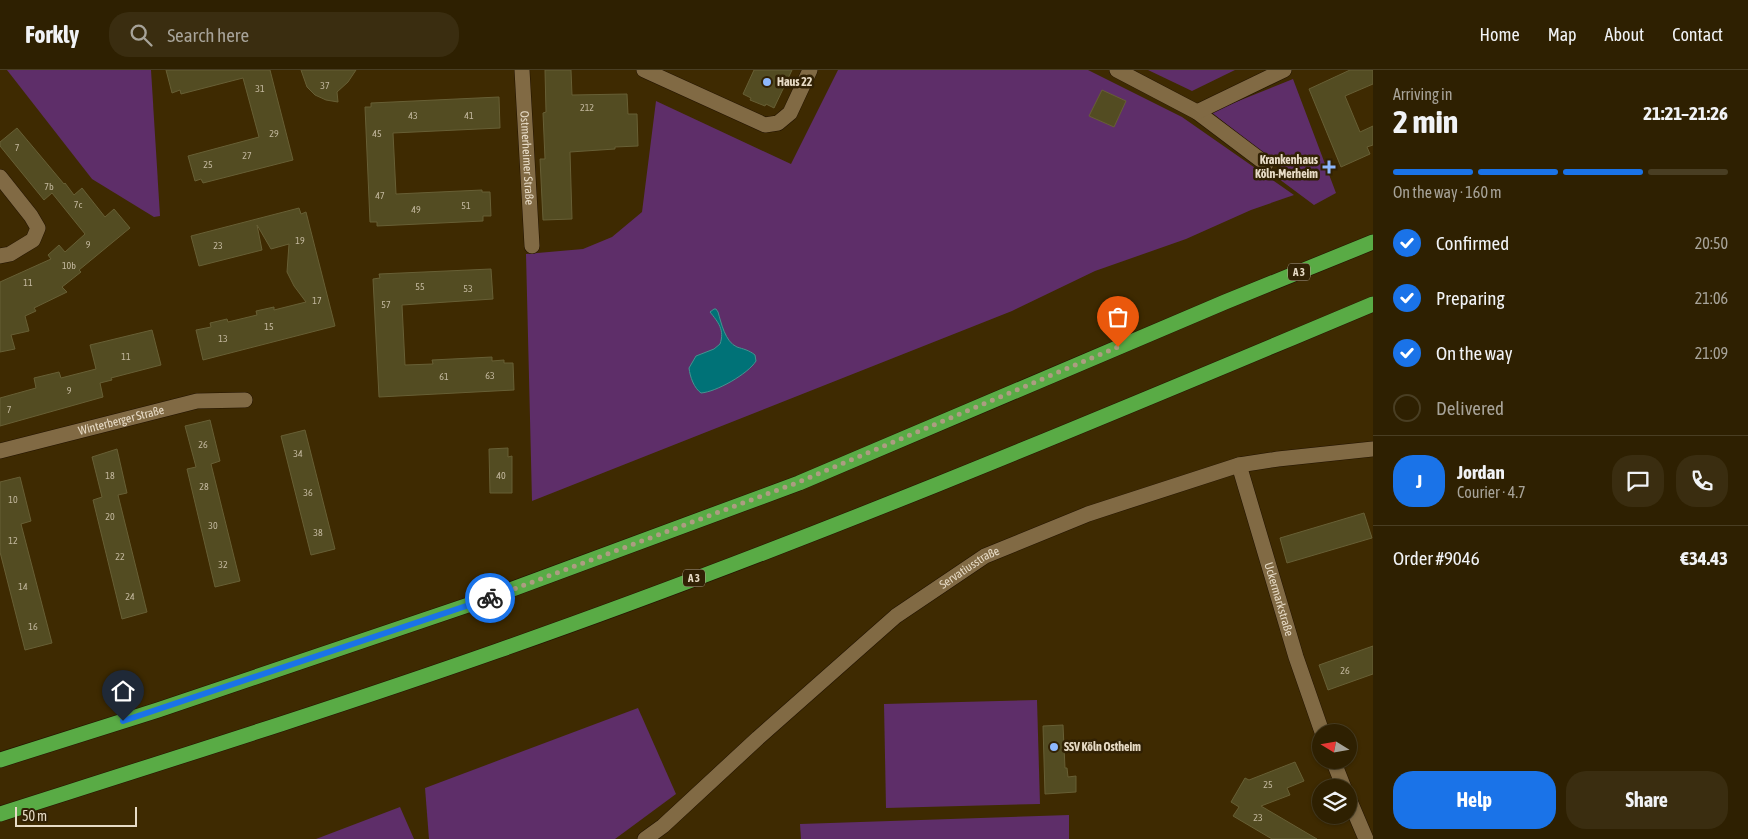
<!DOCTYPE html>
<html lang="en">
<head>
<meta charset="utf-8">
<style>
	body { margin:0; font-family:"Asap Condensed",sans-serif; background:#3a2d10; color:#f1f3f6; height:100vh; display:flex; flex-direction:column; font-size:19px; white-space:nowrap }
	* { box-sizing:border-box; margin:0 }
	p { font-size:16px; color:#a7a399 }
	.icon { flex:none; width:28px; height:28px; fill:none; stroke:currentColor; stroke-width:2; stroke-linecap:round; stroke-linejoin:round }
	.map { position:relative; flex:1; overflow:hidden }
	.drawer { display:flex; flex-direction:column; background:#2e2001; width:375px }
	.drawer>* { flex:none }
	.needle { width:32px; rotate:281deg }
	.controls { position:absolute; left:1312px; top:654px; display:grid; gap:10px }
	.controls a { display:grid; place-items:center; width:45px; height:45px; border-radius:50%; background:#2e2001; box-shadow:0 1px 4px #0004,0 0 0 1px #493e23; font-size:25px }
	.scale { position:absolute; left:15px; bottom:12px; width:122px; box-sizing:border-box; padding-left:5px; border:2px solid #e7dbc6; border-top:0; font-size:14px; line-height:18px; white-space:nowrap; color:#e7dbc6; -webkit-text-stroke:4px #312104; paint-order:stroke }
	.pin { position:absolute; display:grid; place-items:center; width:42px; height:42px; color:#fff; margin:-51px -21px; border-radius:50% 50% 50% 0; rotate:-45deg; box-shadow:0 0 5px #0007 }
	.pin .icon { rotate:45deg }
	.courier { position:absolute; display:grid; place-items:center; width:50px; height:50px; margin:-25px; border:4px solid #1a73e8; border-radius:50%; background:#fff; color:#222; box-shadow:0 1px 6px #0007 }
	.overview em { font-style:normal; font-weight:700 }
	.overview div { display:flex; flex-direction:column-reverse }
	.overview { display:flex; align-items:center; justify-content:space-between; height:85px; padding:0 20px }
	h1 { font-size:32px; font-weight:700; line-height:38px }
	.bar { display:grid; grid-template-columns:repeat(4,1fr); gap:8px 5px; align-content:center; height:60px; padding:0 20px }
	.bar i { height:6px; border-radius:4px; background:#493e23 }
	.bar .current { background:#1a73e8 }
	.bar p { grid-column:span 4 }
	.line { display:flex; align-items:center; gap:12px; padding:0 20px; border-top:1px solid #493e23 }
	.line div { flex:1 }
	.round { display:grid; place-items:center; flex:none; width:52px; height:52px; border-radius:20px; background:#3a2d10 }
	ol { padding:0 20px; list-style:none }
	li { display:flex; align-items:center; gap:15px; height:55px }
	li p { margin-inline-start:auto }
	li .icon { padding:5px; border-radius:50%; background:#1a73e8; color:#fff; stroke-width:4 }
	li:last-child { color:#a7a399 }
	li i { width:28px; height:28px; border:2px solid #493e23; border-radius:50% }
	.cta { display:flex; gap:10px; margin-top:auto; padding:10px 20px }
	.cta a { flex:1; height:58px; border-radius:20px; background:#1a73e8; color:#fff; font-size:20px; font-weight:700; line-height:58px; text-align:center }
	.cta a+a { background:#3a2d10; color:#f1f3f6 }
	header { display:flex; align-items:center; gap:30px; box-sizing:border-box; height:70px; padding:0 25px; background:#2e2001; border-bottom:1px solid #493e23 }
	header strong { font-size:24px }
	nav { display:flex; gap:28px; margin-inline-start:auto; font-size:18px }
	.search { width:350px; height:45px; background:#3a2d10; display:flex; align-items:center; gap:12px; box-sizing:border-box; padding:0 18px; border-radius:20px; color:#a7a399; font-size:19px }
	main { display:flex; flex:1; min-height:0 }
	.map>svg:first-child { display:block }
	.green { fill:#5e2e69 }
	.water { fill:#007277; stroke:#45928f }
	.building { fill:#534c22; stroke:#675f35 }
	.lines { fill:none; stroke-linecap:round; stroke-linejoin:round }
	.street-casing { stroke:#221300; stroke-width:16 }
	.highway-casing { stroke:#221300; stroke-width:16 }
	.street { stroke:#816a44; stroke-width:15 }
	.highway { stroke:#59ab45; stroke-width:15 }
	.done { stroke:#ac9d81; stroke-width:5; stroke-dasharray:0 9 }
	.route { stroke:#1a73e8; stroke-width:6 }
	.poi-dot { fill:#8eb8fd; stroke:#312104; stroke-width:2 }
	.labels { text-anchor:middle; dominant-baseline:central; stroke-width:5; stroke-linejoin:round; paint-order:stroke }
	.number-label { font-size:10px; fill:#c2b79d }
	.shield { fill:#312104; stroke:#b0a38c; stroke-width:1 }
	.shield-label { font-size:11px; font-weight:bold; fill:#e7dbc6 }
	.poi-label { font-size:12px; font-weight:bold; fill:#e7dbc6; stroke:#312104; text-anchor:start }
	.street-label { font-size:12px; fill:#e7dbc6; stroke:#312104 }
</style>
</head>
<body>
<header>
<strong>Forkly</strong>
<div class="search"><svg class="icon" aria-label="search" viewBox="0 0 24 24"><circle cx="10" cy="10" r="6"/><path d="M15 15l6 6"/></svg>Search here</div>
<nav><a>Home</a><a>Map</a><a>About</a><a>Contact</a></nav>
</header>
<main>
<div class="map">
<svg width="1373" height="769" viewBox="0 0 1373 769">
	<rect width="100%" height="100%" fill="#3e2a01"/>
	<g class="green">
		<path d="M7,0H151L160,146L154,147L92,109Z"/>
		<path d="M838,0H1088L1182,47L1294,125L1251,140L1186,169L1095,201L1012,241L532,431L526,184L583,179L612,167L642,142L656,31L791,94Z"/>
		<path d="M1148,0H1235L1192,21Z"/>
		<path d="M1293,9L1336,123L1314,135L1275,106L1281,97L1211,42Z"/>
		<path d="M1037,630L1040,734L886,738L884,634Z"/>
		<path d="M638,638L676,724L615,769H429L425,718Z"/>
		<path d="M400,737L414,769H316Z"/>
		<path d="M1069,745V769H801L800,754Z"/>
	</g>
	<path class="water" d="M714,239H716L718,242C721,252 725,272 737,277C743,279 749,280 755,285L756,291C748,304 716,322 701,323C694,318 690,307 689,298L696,286L714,279L720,274C725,260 718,252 710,242Z"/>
	<g class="building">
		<path d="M166,0H270L293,90L203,113L201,109L195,111L188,86L259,67L243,8L181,24L180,20L172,23Z"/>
		<path d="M301,0H356L348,12L337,22L338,32L326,30L315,25L307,17Z"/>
		<path d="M545,0H571L572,25L627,24L628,44H637L638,76L615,77V79L570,82L572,149L543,150L540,89H545L543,43L546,42Z"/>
		<path d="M754,0H792L774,38L766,34L765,36L750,30L751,28L743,24Z"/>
		<path d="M1350,0H1373V14L1345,26L1360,62L1373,56V75L1367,77L1370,84L1341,97L1309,19Z"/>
		<path d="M1102,20L1126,31L1114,57L1089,46Z"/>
		<path d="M499,27L500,58L393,63L396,124L482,120V122H490L491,146H483V151L377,156V152H370L365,37H371V33Z"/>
		<path d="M17,58L64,114L65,113L74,125L82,118L105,147L114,139L130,158L79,200L81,202L62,217L67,222L34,238L36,241L25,246L29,261L11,265L15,279L0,282V212L51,189L48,185L59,175L65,182L85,164L52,123L44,130L0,76V72Z"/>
		<path d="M299,138L301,144L306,142L335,256L203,290L196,260L211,257L210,253L227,249L228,252L257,245L256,241L274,237V240L306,232L294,216L287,202L289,174L271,179L257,155L262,180L199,196L191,166Z"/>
		<path d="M491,199L493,229L402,235L405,295L433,294L432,290L492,287V291L504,290V293H513L514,320L379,327L373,209L380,208L379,204Z"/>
		<path d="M152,260L161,295L111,308L112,310L100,313L103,327L0,356V328L36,318L34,308L59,302L61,308L96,299L90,275Z"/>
		<path d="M210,350L220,391L211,394L240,511L215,517L187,399L196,397L185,356Z"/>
		<path d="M305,360L335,479L311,485L281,366Z"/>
		<path d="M508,378V387L512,386V423H490L489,379Z"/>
		<path d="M117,379L127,423L118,425L147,542L122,549L93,430L102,427L92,387Z"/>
		<path d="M20,407L31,451L21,454L52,573L25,580L0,482V412Z"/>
		<path d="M1364,443L1372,468L1287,493L1280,468Z"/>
		<path d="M1373,576V604L1328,620L1319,595Z"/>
		<path d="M1063,655L1065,698H1067L1068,707L1076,706V722L1045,724L1043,656Z"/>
		<path d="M1295,692L1304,711L1287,718L1290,725L1261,736L1317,769H1272L1233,746L1239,737L1231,732L1245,708L1249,710Z"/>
	</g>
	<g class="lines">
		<defs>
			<g id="street">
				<path id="s1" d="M522,0L532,176"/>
				<path d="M644,0L765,55L778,53L790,43L810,0"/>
				<path d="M1117,0L1197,42L1266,94"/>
				<path d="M1197,42L1284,0"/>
				<path d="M0,107L31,146L38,158L33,170L10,184L0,186"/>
				<path id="s2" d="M0,381L197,331L245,330"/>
				<path id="s3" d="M1239,395L1296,587L1322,662"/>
				<path d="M1333,690L1344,718"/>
				<path d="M1349,729L1366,769"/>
				<path id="s4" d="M645,769L663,756L758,668L896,546L985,486L1088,444L1239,395L1278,389L1373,379"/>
			</g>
			<g id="highway">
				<path d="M0,690L158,640L480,531L799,413L1225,232L1373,172"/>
				<path d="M0,744C166,691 332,639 497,581C794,477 1083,356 1373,234"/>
			</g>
		</defs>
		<use href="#street" class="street-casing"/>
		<use href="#highway" class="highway-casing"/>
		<use href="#street" class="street"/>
		<use href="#highway" class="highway"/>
	</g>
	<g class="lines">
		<path class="done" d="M490,528L799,412L1118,277"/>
		<path class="route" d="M123,651L490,528"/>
	</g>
	<g class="poi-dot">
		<circle cx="767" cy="12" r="5"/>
		<path d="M1326.5 89.5h5v5h5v5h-5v5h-5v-5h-5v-5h5z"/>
		<circle cx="1054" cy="677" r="5"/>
	</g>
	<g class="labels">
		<g class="number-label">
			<text x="325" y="15">37</text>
			<text x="260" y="18">31</text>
			<text x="587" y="37">212</text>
			<text x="413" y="45">43</text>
			<text x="469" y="45">41</text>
			<text x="274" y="63">29</text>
			<text x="377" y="63">45</text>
			<text x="17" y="77">7</text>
			<text x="247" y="85">27</text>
			<text x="208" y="94">25</text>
			<text x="49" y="116">7b</text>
			<text x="380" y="125">47</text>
			<text x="78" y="134">7c</text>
			<text x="466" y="135">51</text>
			<text x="416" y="139">49</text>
			<text x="300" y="170">19</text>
			<text x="88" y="174">9</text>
			<text x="218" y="175">23</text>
			<text x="69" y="195">10b</text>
			<text x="28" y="212">11</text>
			<text x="420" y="216">55</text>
			<text x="468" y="218">53</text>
			<text x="317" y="230">17</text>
			<text x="386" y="234">57</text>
			<text x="269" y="256">15</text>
			<text x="223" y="268">13</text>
			<text x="126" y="286">11</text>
			<text x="490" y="305">63</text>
			<text x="444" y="306">61</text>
			<text x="69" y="320">9</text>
			<text x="9" y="339">7</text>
			<text x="203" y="374">26</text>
			<text x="298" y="383">34</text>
			<text x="110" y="405">18</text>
			<text x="501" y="405">40</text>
			<text x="204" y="416">28</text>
			<text x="308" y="422">36</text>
			<text x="13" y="429">10</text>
			<text x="110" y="446">20</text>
			<text x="213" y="455">30</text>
			<text x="318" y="462">38</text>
			<text x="13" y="470">12</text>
			<text x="120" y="486">22</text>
			<text x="223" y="494">32</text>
			<text x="23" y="516">14</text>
			<text x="130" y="526">24</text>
			<text x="33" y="556">16</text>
			<text x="1345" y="600">26</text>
			<text x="1268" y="714">25</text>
			<text x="1258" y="747">23</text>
		</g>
		<g class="shield">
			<rect x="1288" y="193.5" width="22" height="17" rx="4"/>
			<rect x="683" y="499.5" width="22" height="17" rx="4"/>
		</g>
		<g class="shield-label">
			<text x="1299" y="202">A 3</text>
			<text x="694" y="508">A 3</text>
		</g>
		<g class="poi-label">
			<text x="777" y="12">Haus 22</text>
			<text x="1318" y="90" text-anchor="end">Krankenhaus<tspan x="1318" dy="14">Köln-Merheim</tspan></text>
			<text x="1064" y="677">SSV Köln Ostheim</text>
		</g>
		<g class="street-label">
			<text stroke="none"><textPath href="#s1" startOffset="88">Ostmerheimer Straße</textPath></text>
			<text stroke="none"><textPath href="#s2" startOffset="125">Winterberger Straße</textPath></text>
			<text stroke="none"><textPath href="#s4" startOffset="424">Servatiusstraße</textPath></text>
			<text stroke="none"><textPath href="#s3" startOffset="140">Uckermarkstraße</textPath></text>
		</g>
	</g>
</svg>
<div class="controls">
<a><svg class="needle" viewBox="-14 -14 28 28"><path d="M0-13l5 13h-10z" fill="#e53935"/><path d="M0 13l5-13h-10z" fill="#a7a399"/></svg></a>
<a><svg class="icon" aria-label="layers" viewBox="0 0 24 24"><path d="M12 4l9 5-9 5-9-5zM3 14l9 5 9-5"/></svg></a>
</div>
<div class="scale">50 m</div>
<div class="pin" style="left:1118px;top:277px;background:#ea580c"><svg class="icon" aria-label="bag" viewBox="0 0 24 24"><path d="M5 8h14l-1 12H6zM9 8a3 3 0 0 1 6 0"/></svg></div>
<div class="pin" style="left:123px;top:651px;background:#1f2937"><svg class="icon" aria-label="home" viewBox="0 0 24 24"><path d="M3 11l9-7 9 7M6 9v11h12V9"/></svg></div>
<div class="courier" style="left:490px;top:528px"><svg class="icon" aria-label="bike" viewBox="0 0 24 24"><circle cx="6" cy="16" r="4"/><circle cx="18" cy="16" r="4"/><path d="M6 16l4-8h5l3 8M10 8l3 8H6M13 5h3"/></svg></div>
</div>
<section class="drawer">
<div class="overview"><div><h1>2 min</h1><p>Arriving in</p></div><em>21:21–21:26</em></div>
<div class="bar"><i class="current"></i><i class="current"></i><i class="current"></i><i></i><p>On the way · 160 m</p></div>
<ol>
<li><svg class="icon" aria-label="check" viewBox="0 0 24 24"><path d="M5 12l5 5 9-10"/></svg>Confirmed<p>20:50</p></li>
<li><svg class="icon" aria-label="check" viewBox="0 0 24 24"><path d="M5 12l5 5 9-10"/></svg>Preparing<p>21:06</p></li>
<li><svg class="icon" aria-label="check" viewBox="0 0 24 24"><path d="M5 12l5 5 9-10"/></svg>On the way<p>21:09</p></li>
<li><i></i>Delivered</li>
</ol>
<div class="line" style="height:90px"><b class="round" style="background:#1a73e8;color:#fff">J</b><div><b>Jordan</b><p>Courier · 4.7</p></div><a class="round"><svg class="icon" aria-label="chat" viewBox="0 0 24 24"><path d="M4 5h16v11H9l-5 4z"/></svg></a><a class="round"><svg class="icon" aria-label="phone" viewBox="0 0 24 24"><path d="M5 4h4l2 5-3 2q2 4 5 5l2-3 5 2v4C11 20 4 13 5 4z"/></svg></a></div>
<div class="line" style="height:65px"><div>Order #9046</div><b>€34.43</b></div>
<div class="cta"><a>Help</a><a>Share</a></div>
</section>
</main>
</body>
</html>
